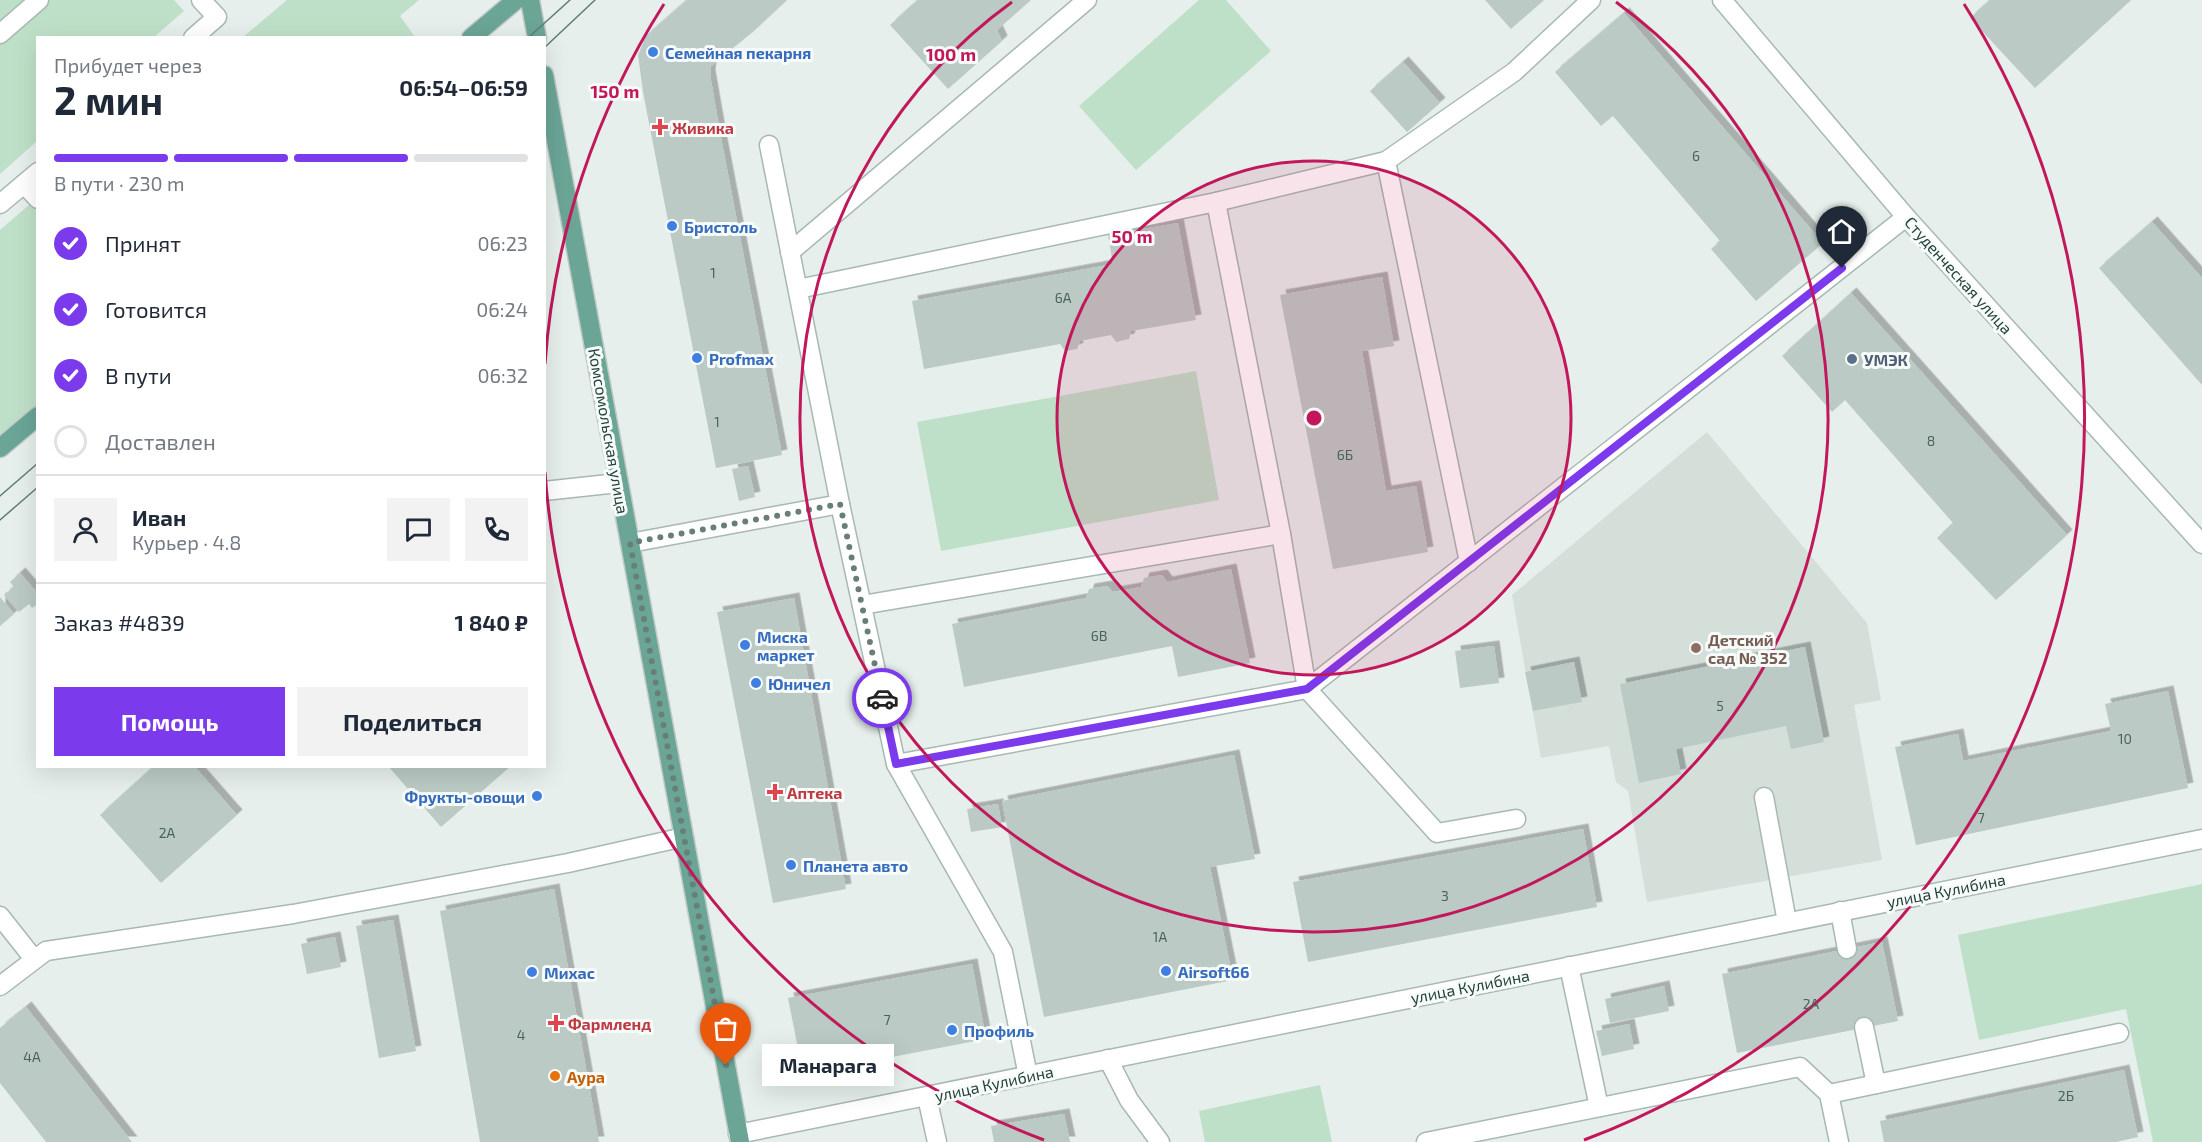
<!DOCTYPE html>
<html lang="ru">
<head>
<meta charset="utf-8">
<style>
	body { margin:0; font-family:"Exo 2",sans-serif; background:#f2f2f3; color:#1f2937; height:100vh; display:flex; flex-direction:column; font-size:22px; white-space:nowrap }
	* { box-sizing:border-box; margin:0 }
	p { font-size:20px; color:#747a83 }
	.icon { flex:none; width:33px; height:33px; fill:none; stroke:currentColor; stroke-width:2; stroke-linecap:round; stroke-linejoin:round }
	.map { position:relative; flex:1; overflow:hidden }
	.details { position:absolute; left:36px; top:36px; width:510px; height:732px; display:flex; flex-direction:column; background:#fff; border-radius:0px; box-shadow:0 6px 24px #0002 }
	.details>* { flex:none }
	.pin { position:absolute; display:grid; place-items:center; width:51px; height:51px; color:#fff; margin:-62px -26px; border-radius:50% 50% 50% 0; rotate:-45deg; box-shadow:0 0 6px #0007 }
	.pin .icon { rotate:45deg }
	.courier { position:absolute; display:grid; place-items:center; width:60px; height:60px; margin:-30px; border:4px solid #7c3aed; border-radius:50%; background:#fff; color:#222; box-shadow:0 2px 8px #0007 }
	.bubble { position:absolute; height:42px; border-radius:0px; background:#fff; box-shadow:0 6px 24px #0002; font-size:20px; font-weight:700; line-height:42px; text-align:center }
	.summary em { font-style:normal; font-weight:700 }
	.summary div { display:flex; flex-direction:column-reverse }
	.summary { display:flex; align-items:center; justify-content:space-between; height:102px; padding:0 18px }
	h1 { font-size:39px; font-weight:700; line-height:45px }
	.bar { display:grid; grid-template-columns:repeat(4,1fr); gap:9px 6px; align-content:center; height:72px; padding:0 18px }
	.bar i { height:8px; border-radius:4px; background:#e0e1e3 }
	.bar .selected { background:#7c3aed }
	.bar p { grid-column:span 4 }
	.line { display:flex; align-items:center; gap:15px; padding:0 18px; border-top:2px solid #e0e1e3 }
	.line div { flex:1 }
	.round { display:grid; place-items:center; flex:none; width:63px; height:63px; border-radius:0px; background:#f2f2f3 }
	ol { padding:0 18px; list-style:none }
	li { display:flex; align-items:center; gap:18px; height:66px }
	li p { margin-inline-start:auto }
	li .icon { padding:6px; border-radius:50%; background:#7c3aed; color:#fff; stroke-width:4 }
	li:last-child { color:#747a83 }
	li i { width:33px; height:33px; border:3px solid #e0e1e3; border-radius:50% }
	.button { display:flex; gap:12px; margin-top:auto; padding:12px 18px }
	.button a { flex:1; height:69px; border-radius:0px; background:#7c3aed; color:#fff; font-size:24px; font-weight:700; line-height:69px; text-align:center }
	.button a+a { background:#f2f2f3; color:#1f2937 }
	.map>svg:first-child { display:block }
	.built { fill:#d4dfda }
	.green { fill:#bfe0c8 }
	.building { fill:#bbcac4; filter:url(#shadow) }
	.lines { fill:none; stroke-linecap:round; stroke-linejoin:round }
	.minor-casing { stroke:#a8b8b2; stroke-width:21 }
	.major-casing { stroke:#c2cac8; stroke-width:21 }
	.minor { stroke:#fff; stroke-width:18 }
	.major { stroke:#6aa596; stroke-width:18 }
	.tram { stroke:#5f7d75; stroke-width:1.5 }
	.done { stroke:#687f78; stroke-width:6; stroke-dasharray:0 10.8 }
	.route { stroke:#7c3aed; stroke-width:8 }
	.ring { fill:none; stroke:#c2185b; stroke-width:3 }
	.shop-dot { fill:#3f7fe0; stroke:#f7fbf9; stroke-width:2 }
	.health-dot { fill:#e0444e; stroke:#f7fbf9; stroke-width:2 }
	.service-dot { fill:#5c6f8a; stroke:#f7fbf9; stroke-width:2 }
	.education-dot { fill:#8d6e63; stroke:#f7fbf9; stroke-width:2 }
	.food-dot { fill:#e8710a; stroke:#f7fbf9; stroke-width:2 }
	.labels { text-anchor:middle; dominant-baseline:central; stroke-width:6; stroke-linejoin:round; paint-order:stroke }
	.number-label { font-size:14px; fill:#4a645c }
	.shop-label { font-size:16px; font-weight:bold; fill:#366cbe; stroke:#f7fbf9; text-anchor:start }
	.health-label { font-size:16px; font-weight:bold; fill:#be3a42; stroke:#f7fbf9; text-anchor:start }
	.street-label { font-size:16px; fill:#24423a; stroke:#f7fbf9 }
	.service-label { font-size:16px; font-weight:bold; fill:#4e5e75; stroke:#f7fbf9; text-anchor:start }
	.education-label { font-size:16px; font-weight:bold; fill:#785e54; stroke:#f7fbf9; text-anchor:start }
	.food-label { font-size:16px; font-weight:bold; fill:#c56008; stroke:#f7fbf9; text-anchor:start }
	.centre { fill:#c2185b; stroke:#f7fbf9; stroke-width:3 }
	.ring-label { font-size:18px; text-anchor:middle; font-weight:bold; fill:#c2185b; stroke:#f7fbf9; stroke-width:6; stroke-linejoin:round; paint-order:stroke }
</style>
</head>
<body>
<div class="map">
<svg width="2202" height="1142" viewBox="0 0 2202 1142">
	<defs>
		<filter id="shadow"><feDropShadow dx="5.5" dy="-5.5" stdDeviation="0" flood-color="#0004"/></filter>
	</defs>
	<rect width="100%" height="100%" fill="#e6efeb"/>
	<path class="built" d="M1707,432L1867,623L1881,700L1854,705L1882,860L1647,902L1628,791L1616,782L1609,746L1541,758L1512,595Z"/>
	<g class="green">
		<path d="M0,0H174L184,11L154,37L38,38L37,141L0,174Z"/>
		<path d="M287,0H419L400,16L415,37H243Z"/>
		<path d="M1199,0H1226L1271,51L1136,170L1079,106Z"/>
		<path d="M37,198V416L0,448V230Z"/>
		<path d="M1196,371L1219,500L941,551L917,422Z"/>
		<path d="M2202,884V1142H2153L2126,1009L1979,1040L1958,935Z"/>
		<path d="M1320,1085L1332,1142H1205L1199,1111Z"/>
	</g>
	<g class="building">
		<path d="M687,0H787L754,31L711,66L710,75L721,138L782,455L716,468L643,92L638,55L646,36Z"/>
		<path d="M918,0H1031L997,30L1002,41L948,89L890,25Z"/>
		<path d="M1485,0H1544L1511,29Z"/>
		<path d="M1990,0H2131L2035,88L1970,18Z"/>
		<path d="M1624,13L1823,243L1756,301L1711,249L1720,241L1613,116L1601,126L1555,72Z"/>
		<path d="M1403,62L1440,103L1407,132L1370,91Z"/>
		<path d="M2152,222L2202,278V385L2099,268Z"/>
		<path d="M1178,223L1196,320L1131,331L1129,339L1116,342L1111,335L1080,341L1077,349L1065,351L1060,344L924,369L912,301L1113,264L1108,235Z"/>
		<path d="M1382,277L1394,346L1362,351L1386,491L1416,486L1428,552L1333,569L1280,295Z"/>
		<path d="M1851,293L2067,535L1996,600L1937,538L1953,523L1845,400L1832,412L1782,356Z"/>
		<path d="M748,466L755,497L739,501L732,469Z"/>
		<path d="M1231,569L1250,663L1178,677L1172,646L964,687L952,624L1086,598L1089,589L1107,586L1113,592L1141,587L1144,578L1162,575L1167,582Z"/>
		<path d="M20,573L38,594V604L32,608L29,604L19,612L4,595L14,587L10,582Z"/>
		<path d="M0,597L14,614L0,626Z"/>
		<path d="M794,598L846,889L773,903L717,612Z"/>
		<path d="M1494,646L1499,683L1460,688L1455,651Z"/>
		<path d="M1805,647L1824,742L1791,749L1786,726L1676,749L1681,774L1639,783L1620,684Z"/>
		<path d="M1574,662L1582,702L1533,711L1525,672Z"/>
		<path d="M2168,691L2188,788L1916,845L1895,747L1958,734L1963,761L2111,731L2105,704Z"/>
		<path d="M1234,755L1255,859L1210,867L1233,980L1044,1017L1002,801Z"/>
		<path d="M154,766H194L237,815L161,883L100,815Z"/>
		<path d="M388,766H511L441,827Z"/>
		<path d="M998,804L1002,827L971,832L967,809Z"/>
		<path d="M1583,829L1597,907L1308,962L1293,882Z"/>
		<path d="M554,889L599,1142H480L440,911Z"/>
		<path d="M393,920L416,1051L379,1058L356,926Z"/>
		<path d="M335,937L341,967L307,974L301,944Z"/>
		<path d="M1882,942L1898,1021L1737,1053L1722,974Z"/>
		<path d="M972,964L986,1039L803,1074L788,998Z"/>
		<path d="M1664,986L1669,1011L1610,1023L1605,999Z"/>
		<path d="M26,1007L132,1142H46L0,1083V1028Z"/>
		<path d="M1629,1024L1634,1049L1602,1056L1596,1031Z"/>
		<path d="M2124,1070L2138,1137L2116,1142H1884L1880,1121Z"/>
		<path d="M1064,1114L1070,1142H994L991,1126Z"/>
	</g>
	<g class="lines">
		<defs>
			<g id="minor">
				<path d="M1722,0L1906,217L2202,544"/>
				<path d="M0,34L39,0"/>
				<path d="M193,38L217,17L201,0"/>
				<path d="M769,145L840,504L896,764L1003,952L1028,1076"/>
				<path d="M1386,161L1469,562"/>
				<path d="M24,184L38,199"/>
				<path d="M1216,202L1281,534L1307,689L1437,833L1516,819"/>
				<path d="M0,204L38,172"/>
				<path d="M790,252L1087,0"/>
				<path d="M798,289L1216,202L1386,161L1514,72L1591,0"/>
				<path d="M544,491L618,483"/>
				<path d="M630,543L840,504"/>
				<path d="M862,605L1281,534"/>
				<path d="M896,764L1307,689L1906,217"/>
				<path d="M1764,797L1787,922"/>
				<path d="M1840,911L1847,949"/>
				<path d="M0,916L34,959"/>
				<path d="M1569,966L1599,1107"/>
				<path d="M0,986L46,951L293,914L568,863L684,837"/>
				<path d="M1864,1027L1876,1084"/>
				<path d="M1108,1059L1129,1100L1160,1142"/>
				<path d="M1829,1094L2119,1033"/>
				<path d="M927,1097L937,1142"/>
				<path d="M738,1134L2202,839"/>
				<path d="M1426,1142L1800,1067L1829,1094L1839,1142"/>
			</g>
			<g id="major">
				<path d="M530,0L537,38"/>
				<path d="M471,38L516,0"/>
				<path d="M544,75L740,1142"/>
				<path d="M0,448L38,416"/>
			</g>
		</defs>
		<use href="#minor" class="minor-casing"/>
		<use href="#major" class="major-casing"/>
		<use href="#minor" class="minor"/>
		<use href="#major" class="major"/>
		<g class="tram">
			<path d="M528,38L570,0"/>
			<path d="M544,48L595,0"/>
			<path d="M0,496L38,463"/>
			<path d="M0,520L38,487"/>
		</g>
	</g>
	<g class="lines">
		<path class="done" d="M726,1065L630,543L840,504L882,698"/>
		<path class="route" d="M882,698L896,764L1307,689L1842,268"/>
	</g>
	<circle cx="1314" cy="418" r="257" fill="#c2185b" fill-opacity=".12"/>
	<g class="ring">
		<circle cx="1314" cy="418" r="257"/>
		<path d="M1616 2A514 514 0 1 1 1012 2"/>
		<path d="M1044 1140A771 771 0 0 1 545 472M545 364A771 771 0 0 1 664 4M1964 4A771 771 0 0 1 1584 1140"/>
	</g>
	<g class="shop-dot">
		<circle cx="653" cy="52" r="6"/>
		<circle cx="672" cy="226" r="6"/>
		<circle cx="697" cy="358" r="6"/>
		<circle cx="745" cy="645" r="6"/>
		<circle cx="756" cy="683" r="6"/>
		<circle cx="537" cy="796" r="6"/>
		<circle cx="791" cy="865" r="6"/>
		<circle cx="1166" cy="971" r="6"/>
		<circle cx="532" cy="972" r="6"/>
		<circle cx="952" cy="1030" r="6"/>
	</g>
	<g class="health-dot">
		<path d="M657 118h6v6h6v6h-6v6h-6v-6h-6v-6h6z"/>
		<path d="M772 783h6v6h6v6h-6v6h-6v-6h-6v-6h6z"/>
		<path d="M553 1014h6v6h6v6h-6v6h-6v-6h-6v-6h6z"/>
	</g>
	<circle class="service-dot" cx="1852" cy="359" r="6"/>
	<circle class="education-dot" cx="1696" cy="648" r="6"/>
	<circle class="food-dot" cx="555" cy="1076" r="6"/>
	<g class="labels">
		<g class="number-label">
			<text x="1696" y="155">6</text>
			<text x="713" y="272">1</text>
			<text x="1063" y="297">6А</text>
			<text x="717" y="421">1</text>
			<text x="1931" y="440">8</text>
			<text x="1345" y="454">6Б</text>
			<text x="1099" y="635">6В</text>
			<text x="1720" y="705">5</text>
			<text x="2125" y="738">10</text>
			<text x="1981" y="817">7</text>
			<text x="167" y="832">2А</text>
			<text x="1445" y="895">3</text>
			<text x="1160" y="936">1А</text>
			<text x="1811" y="1003">2А</text>
			<text x="887" y="1019">7</text>
			<text x="521" y="1034">4</text>
			<text x="32" y="1056">4А</text>
			<text x="2066" y="1095">2Б</text>
		</g>
		<g class="shop-label">
			<text x="665" y="52">Семейная пекарня</text>
			<text x="684" y="226">Бристоль</text>
			<text x="709" y="358">Profmax</text>
			<text x="757" y="636">Миска<tspan x="757" dy="18">маркет</tspan></text>
			<text x="768" y="683">Юничел</text>
			<text x="525" y="796" text-anchor="end">Фрукты-овощи</text>
			<text x="803" y="865">Планета авто</text>
			<text x="1178" y="971">Airsoft66</text>
			<text x="544" y="972">Михас</text>
			<text x="964" y="1030">Профиль</text>
		</g>
		<g class="health-label">
			<text x="672" y="127">Живика</text>
			<text x="787" y="792">Аптека</text>
			<text x="568" y="1023">Фармленд</text>
		</g>
		<g class="street-label">
			<text transform="translate(1959 275) rotate(48)">Студенческая улица</text>
			<text transform="translate(609 431) rotate(80)">Комсомольская улица</text>
			<text transform="translate(1946 890) rotate(-11)">улица Кулибина</text>
			<text transform="translate(1470 986) rotate(-11)">улица Кулибина</text>
			<text transform="translate(994 1083) rotate(-12)">улица Кулибина</text>
		</g>
		<g class="service-label">
			<text x="1864" y="359">УМЭК</text>
		</g>
		<g class="education-label">
			<text x="1708" y="639">Детский<tspan x="1708" dy="18">сад № 352</tspan></text>
		</g>
		<g class="food-label">
			<text x="567" y="1076">Аура</text>
		</g>
	</g>
	<circle cx="1314" cy="418" r="9" class="centre"/>
	<g class="ring-label">
		<text x="951" y="61">100 m</text>
		<text x="615" y="98">150 m</text>
		<text x="1132" y="243">50 m</text>
	</g>
</svg>
<div class="pin" style="left:726px;top:1065px;background:#ea580c"><svg class="icon" aria-label="bag" viewBox="0 0 24 24"><path d="M5 8h14l-1 12H6zM9 8a3 3 0 0 1 6 0"/></svg></div>
<div class="pin" style="left:1842px;top:268px;background:#1f2937"><svg class="icon" aria-label="home" viewBox="0 0 24 24"><path d="M3 11l9-7 9 7M6 9v11h12V9"/></svg></div>
<div class="courier" style="left:882px;top:698px"><svg class="icon" aria-label="car" viewBox="0 0 24 24"><path d="M5 17H2v-5l4-1 3-4h7l3 4 3 1v5h-3M9 17h6M6 11h13"/><circle cx="7" cy="17" r="2"/><circle cx="17" cy="17" r="2"/></svg></div>
<div class="bubble" style="left:762px;top:1044px;width:132px">Манарага</div>
<section class="details">
<div class="summary"><div><h1>2 мин</h1><p>Прибудет через</p></div><em>06:54–06:59</em></div>
<div class="bar"><i class="selected"></i><i class="selected"></i><i class="selected"></i><i></i><p>В пути · 230 m</p></div>
<ol>
<li><svg class="icon" aria-label="check" viewBox="0 0 24 24"><path d="M5 12l5 5 9-10"/></svg>Принят<p>06:23</p></li>
<li><svg class="icon" aria-label="check" viewBox="0 0 24 24"><path d="M5 12l5 5 9-10"/></svg>Готовится<p>06:24</p></li>
<li><svg class="icon" aria-label="check" viewBox="0 0 24 24"><path d="M5 12l5 5 9-10"/></svg>В пути<p>06:32</p></li>
<li><i></i>Доставлен</li>
</ol>
<div class="line" style="height:108px"><a class="round"><svg class="icon" aria-label="person" viewBox="0 0 24 24"><circle cx="12" cy="8" r="4"/><path d="M4 21q1-7 8-7t8 7"/></svg></a><div><b>Иван</b><p>Курьер · 4.8</p></div><a class="round"><svg class="icon" aria-label="chat" viewBox="0 0 24 24"><path d="M4 5h16v11H9l-5 4z"/></svg></a><a class="round"><svg class="icon" aria-label="phone" viewBox="0 0 24 24"><path d="M5 4h4l2 5-3 2q2 4 5 5l2-3 5 2v4C11 20 4 13 5 4z"/></svg></a></div>
<div class="line" style="height:78px"><div>Заказ #4839</div><b>1 840 ₽</b></div>
<div class="button"><a>Помощь</a><a>Поделиться</a></div>
</section>
</div>
</body>
</html>
